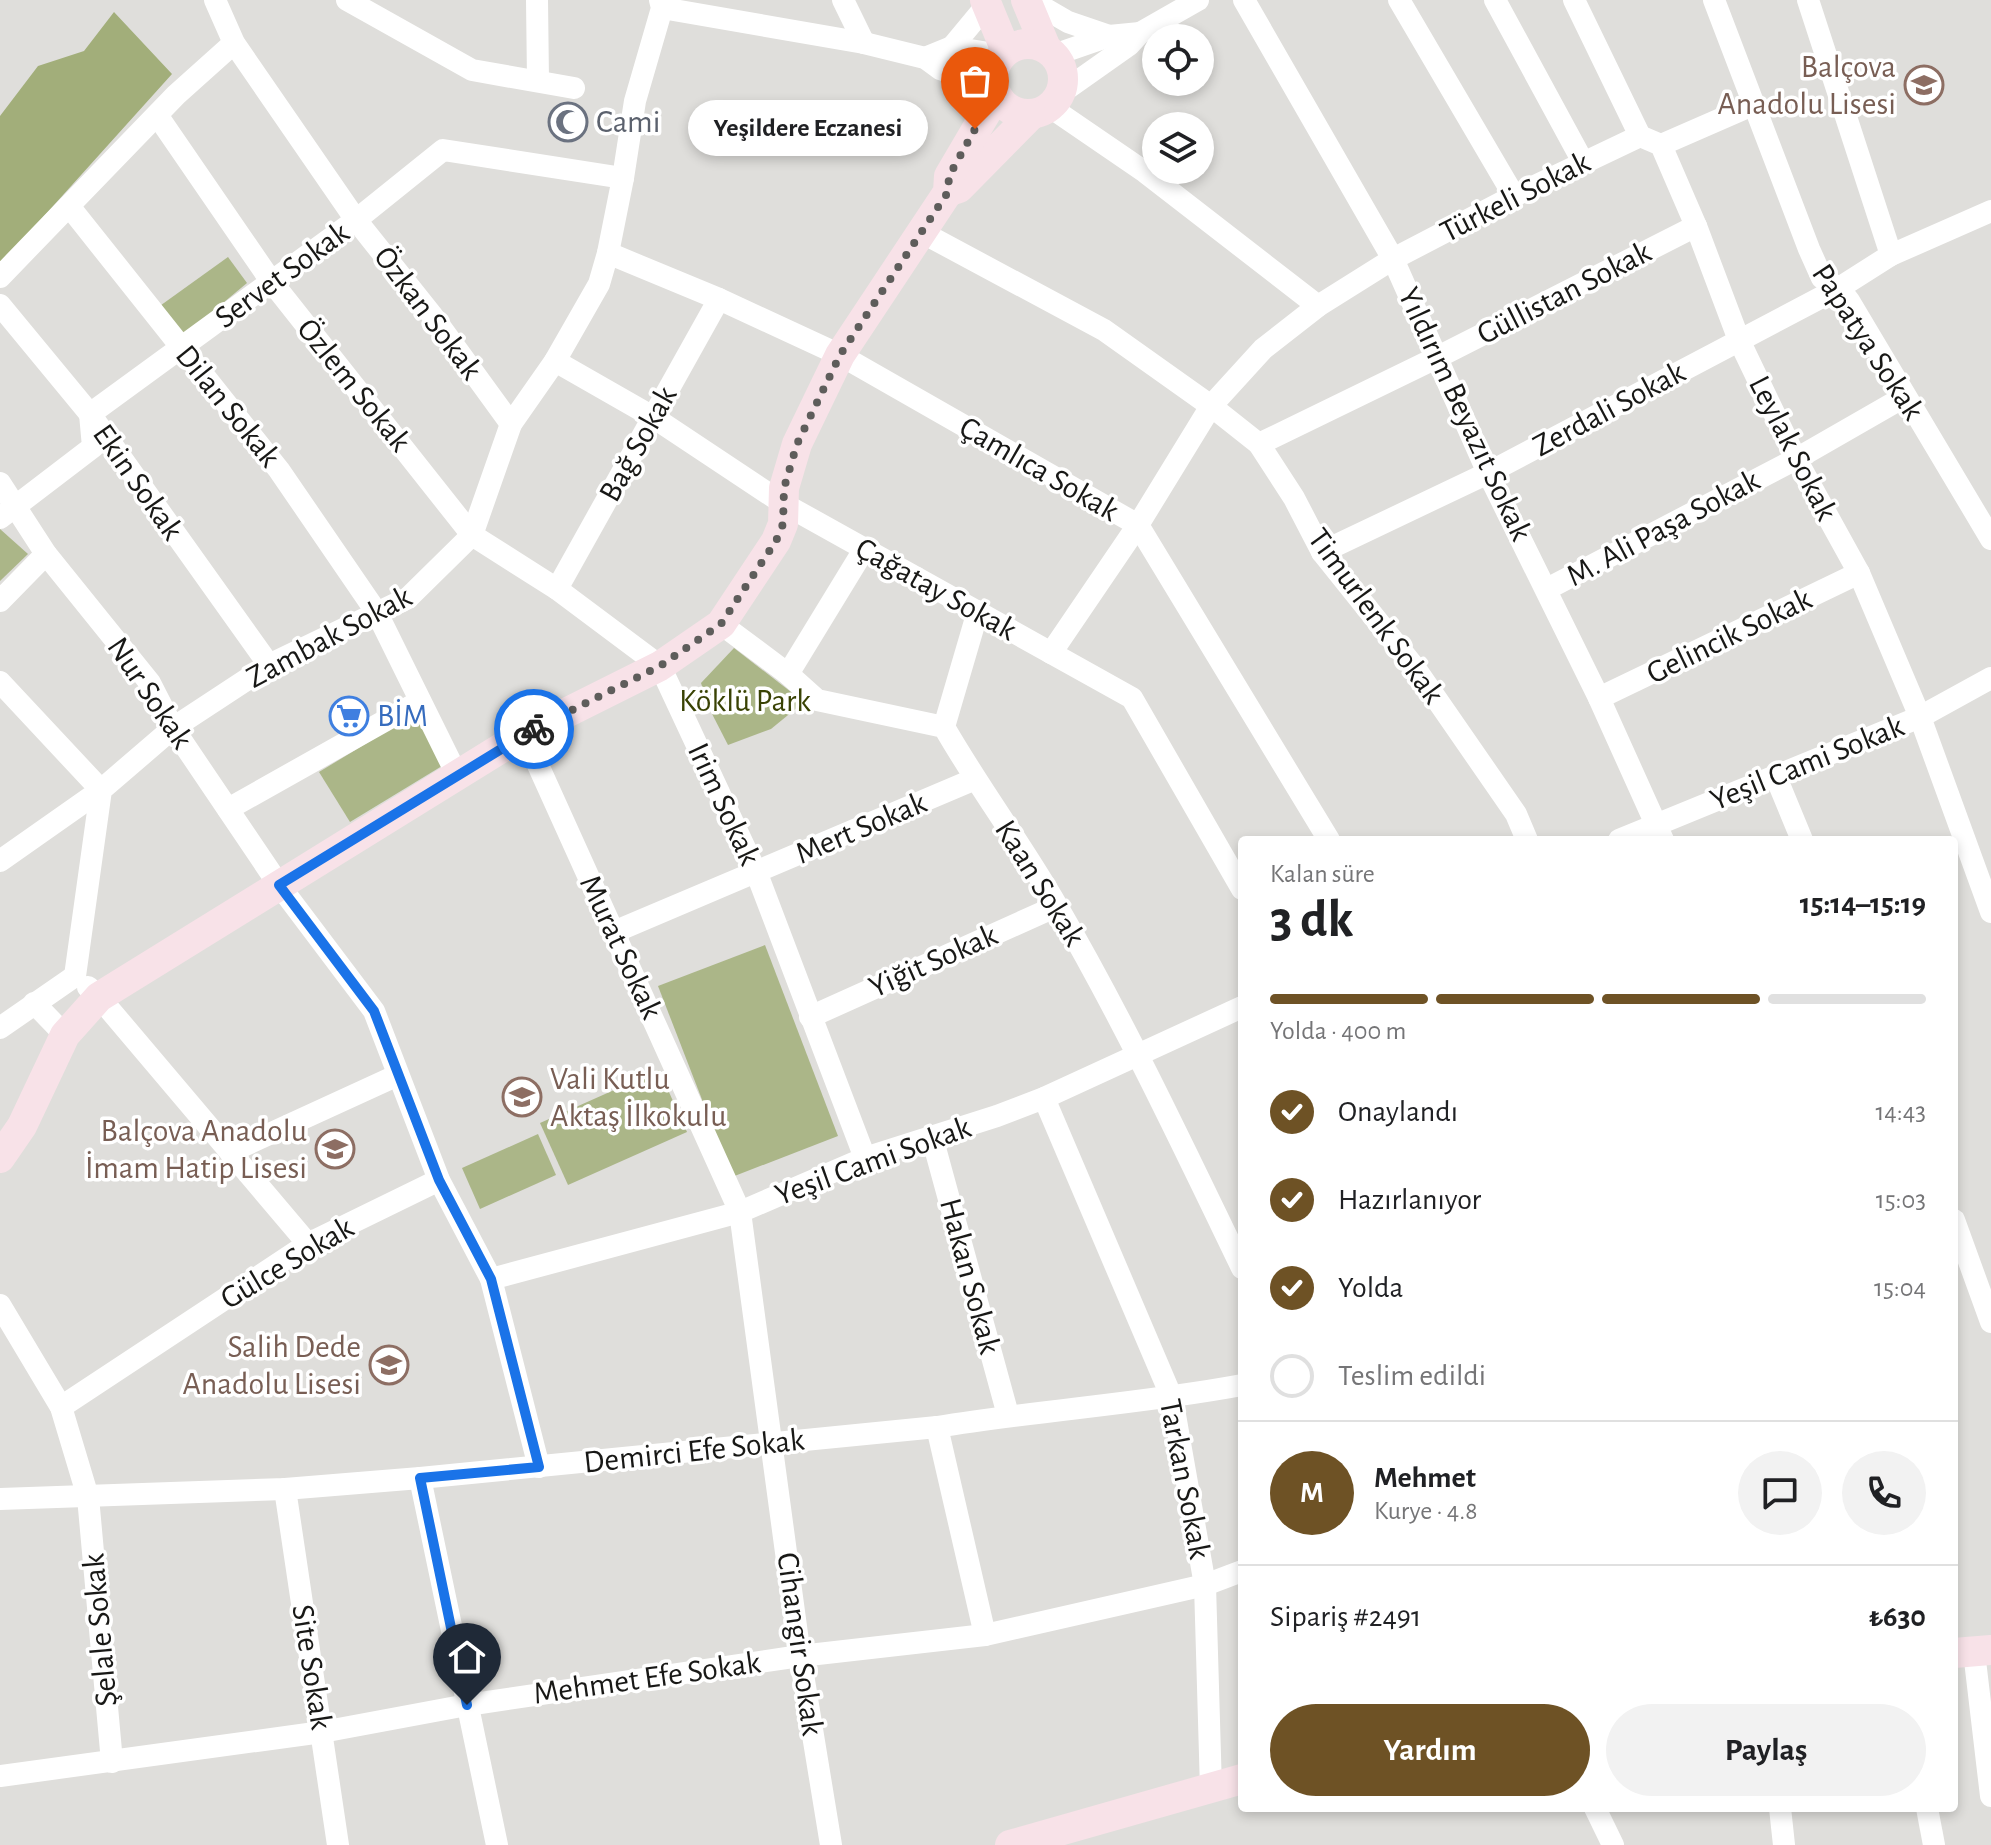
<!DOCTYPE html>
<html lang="tr">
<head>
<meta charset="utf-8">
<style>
	body { margin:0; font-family:"Alegreya Sans",sans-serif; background:#f2f2f2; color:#202124; height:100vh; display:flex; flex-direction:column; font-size:30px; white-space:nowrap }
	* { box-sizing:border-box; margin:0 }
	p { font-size:26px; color:#757577 }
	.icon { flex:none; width:44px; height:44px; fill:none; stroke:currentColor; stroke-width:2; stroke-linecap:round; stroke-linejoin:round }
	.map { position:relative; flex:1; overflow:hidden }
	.side { position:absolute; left:1238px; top:836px; width:720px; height:976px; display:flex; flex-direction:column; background:#fff; border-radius:8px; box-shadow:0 4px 12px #0003 }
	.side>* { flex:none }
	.fabs { position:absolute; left:1142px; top:24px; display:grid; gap:16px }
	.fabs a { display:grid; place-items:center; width:72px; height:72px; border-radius:50%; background:#fff; box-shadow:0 4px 12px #0003; font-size:40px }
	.pin { position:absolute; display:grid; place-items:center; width:68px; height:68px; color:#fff; margin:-82px -34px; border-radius:50% 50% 50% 0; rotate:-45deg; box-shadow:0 0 8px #0007 }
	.pin .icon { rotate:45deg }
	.courier { position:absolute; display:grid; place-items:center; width:80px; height:80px; margin:-40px; border:6px solid #1a73e8; border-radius:50%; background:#fff; color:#222; box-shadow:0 2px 10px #0007 }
	.bubble { position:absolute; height:56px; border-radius:28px; background:#fff; box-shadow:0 4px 12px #0003; font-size:26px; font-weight:700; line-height:56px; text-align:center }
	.overview em { font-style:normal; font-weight:700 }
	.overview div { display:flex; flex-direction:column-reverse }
	.overview { display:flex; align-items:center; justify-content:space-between; height:136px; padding:0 32px }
	h1 { font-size:52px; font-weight:700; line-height:60px }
	.bar { display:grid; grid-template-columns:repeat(4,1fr); gap:12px 8px; align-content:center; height:96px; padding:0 32px }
	.bar i { height:10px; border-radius:6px; background:#e0e0e0 }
	.bar .current { background:#6e5225 }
	.bar p { grid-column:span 4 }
	.line { display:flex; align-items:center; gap:20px; padding:0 32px; border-top:2px solid #e0e0e0 }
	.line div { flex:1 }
	.round { display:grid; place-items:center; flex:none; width:84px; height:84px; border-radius:42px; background:#f2f2f2 }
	ol { padding:0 32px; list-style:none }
	li { display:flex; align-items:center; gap:24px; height:88px }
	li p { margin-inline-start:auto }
	li .icon { padding:8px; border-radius:50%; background:#6e5225; color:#fff; stroke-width:4 }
	li:last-child { color:#757577 }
	li i { width:44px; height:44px; border:4px solid #e0e0e0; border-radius:50% }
	.cta { display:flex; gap:16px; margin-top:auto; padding:16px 32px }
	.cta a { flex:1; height:92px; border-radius:48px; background:#6e5225; color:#fff; font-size:32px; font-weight:700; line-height:92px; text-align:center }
	.cta a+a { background:#f2f2f2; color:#202124 }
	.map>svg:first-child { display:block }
	.green { fill:#abb688 }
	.forest { fill:#a2ae7a }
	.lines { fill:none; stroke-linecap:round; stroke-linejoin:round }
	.street { stroke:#fff; stroke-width:22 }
	.secondary { stroke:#f8e2e8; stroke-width:30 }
	.done { stroke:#5e5d5b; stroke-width:8; stroke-dasharray:0 14.4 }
	.route { stroke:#1a73e8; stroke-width:10 }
	.labels { text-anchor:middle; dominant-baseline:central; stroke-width:7; stroke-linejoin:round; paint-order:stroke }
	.education-label { font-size:32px; fill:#785e54; stroke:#fff; text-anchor:end }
	.worship-label { font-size:32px; fill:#5b616d; stroke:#fff; text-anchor:start }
	.street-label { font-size:32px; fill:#181816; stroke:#fff }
	.park-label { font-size:32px; fill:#394204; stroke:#fff }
	.shop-label { font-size:32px; fill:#366cbe; stroke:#fff; text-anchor:start }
</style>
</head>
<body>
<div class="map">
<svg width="1991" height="1845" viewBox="0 0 1991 1845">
	<rect width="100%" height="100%" fill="#dfdedb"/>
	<g class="green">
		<path d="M228,257L247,283L181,338L157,308Z"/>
		<path d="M0,529L28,554L0,581Z"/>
		<path d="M734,648L804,702L771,729L728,745L709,708L701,683Z"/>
		<path d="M415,714L442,766L350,822L319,772Z"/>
		<path d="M765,945L838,1136L732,1177L658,986Z"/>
		<path d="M659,1070L687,1132L568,1185L540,1123Z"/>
		<path d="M538,1134L556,1175L480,1209L462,1168Z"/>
	</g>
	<path class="forest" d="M114,12L172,74L0,265V116L38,66L84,51Z"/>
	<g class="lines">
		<g class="street">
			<path d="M215,0L234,43L356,220L431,314L511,424"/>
			<path d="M347,0L472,70L574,88"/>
			<path d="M537,0L538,80"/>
			<path d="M843,0L864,43"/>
			<path d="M1030,0L1068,22L1109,36"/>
			<path d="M1244,0L1393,259L1488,473L1599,698L1663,840"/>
			<path d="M1399,0L1514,196"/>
			<path d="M1495,0L1583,162"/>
			<path d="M1574,0L1640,136L1661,145L1696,226L1739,340L1796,459L1859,573L1920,717L1991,912"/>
			<path d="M1714,0L1809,249L1822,278L1839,288L1849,301L1991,539"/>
			<path d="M1808,0L1891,255"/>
			<path d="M662,8L864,43L925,58L940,69L992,86"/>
			<path d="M952,47L986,6"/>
			<path d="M1054,55L1109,36L1140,33"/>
			<path d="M925,58L952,47L1001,55"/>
			<path d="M1061,93L1129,45L1140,33L1198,0"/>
			<path d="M1050,107L1145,172L1318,306"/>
			<path d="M157,115L271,281L472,535L557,589L660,666L757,874L865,1158"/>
			<path d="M1661,145L1755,104"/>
			<path d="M69,206L279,470L377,613L457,775"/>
			<path d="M923,233L1104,330L1211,406L1259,444L1294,498L1322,552L1415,668L1516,814L1527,840"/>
			<path d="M608,253L719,299L840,355L1138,525L1329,840"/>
			<path d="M0,277L176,95L234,43"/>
			<path d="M0,305L90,414L269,665"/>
			<path d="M555,361L653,417L784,504L1132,698L1242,889"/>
			<path d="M1259,444L1438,357L1696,226"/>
			<path d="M0,483L46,554L150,683L173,728L279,885L374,1011L439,1180L491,1279L539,1467"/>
			<path d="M0,518L93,447L90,414L356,220L443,150L623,178"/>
			<path d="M1322,552L1488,473L1839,288L1891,255L1991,211"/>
			<path d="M557,589L719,299"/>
			<path d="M1547,589L1796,459L1904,397"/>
			<path d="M0,601L46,554"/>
			<path d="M721,624L788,674L817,700L944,727C979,788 1022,845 1057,906C1125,1023 1183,1146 1242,1268"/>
			<path d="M1051,653L1138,525L1211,406L1263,349L1318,306L1393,259L1514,196L1640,136"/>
			<path d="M788,674L865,548"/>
			<path d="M0,682L101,790L0,861"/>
			<path d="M1599,698L1859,573"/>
			<path d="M944,727L978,611"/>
			<path d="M524,734L740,1212L800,1656L831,1845"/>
			<path d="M1776,777L1802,840"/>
			<path d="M228,809L420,701"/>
			<path d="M1619,840L1920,717L1991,678"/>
			<path d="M614,932L975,779"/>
			<path d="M75,976L101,790L173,728L269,665L408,598L472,535L511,424L555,361L599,284L608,253L623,178L635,101L662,8L660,0"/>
			<path d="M88,987L99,997L308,1244"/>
			<path d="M34,1003L65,1035"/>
			<path d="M810,1017L1057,906"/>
			<path d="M0,1028L75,976"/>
			<path d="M1044,1098L1172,1398L1205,1585L1211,1789"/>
			<path d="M932,1137L1008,1415"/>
			<path d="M230,1152L398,1075"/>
			<path d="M1954,1220L1991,1322"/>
			<path d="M491,1279L740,1212L865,1158L997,1116L1044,1098L1242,1007"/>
			<path d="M0,1305L61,1407L88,1497L112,1762"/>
			<path d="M61,1407L308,1244L439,1180"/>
			<path d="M937,1427L985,1635"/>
			<path d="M420,1478L497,1845"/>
			<path d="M285,1489L338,1845"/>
			<path d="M0,1499L285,1489L420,1478L937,1427C1039,1410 1141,1404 1242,1385"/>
			<path d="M1974,1652L1991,1796"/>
			<path d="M0,1776L322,1732L467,1705L800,1656L985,1635L1205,1585L1242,1571"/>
			<path d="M1595,1808L1613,1845"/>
			<path d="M1780,1808L1784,1845"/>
			<path d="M1927,1808L1934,1845"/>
		</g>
		<g class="secondary">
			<path d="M985,0L1006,51"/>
			<path d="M1026,0L1046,48"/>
			<circle cx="1028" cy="79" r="35"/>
			<path d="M950,191L959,188L1031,115"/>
			<path d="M0,1158L22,1126L65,1035L99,997L524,734L660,666L721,624L776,541L783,524L784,488L797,444L840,355L948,192L949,176L996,96"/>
			<path d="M1954,1653L1991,1650"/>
			<path d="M1010,1845L1242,1779"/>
		</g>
	</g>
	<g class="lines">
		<path class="done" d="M534,729L660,666L721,624L776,541L783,524L784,488L797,444L840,355L948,192L949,176L975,129"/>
		<path class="route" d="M467,1705L420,1478L539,1467L491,1279L439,1180L374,1011L279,885L534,729"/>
	</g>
	<defs>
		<symbol id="school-ring" viewBox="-11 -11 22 22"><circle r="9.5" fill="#fff" stroke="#8d6e63" stroke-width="1.5"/><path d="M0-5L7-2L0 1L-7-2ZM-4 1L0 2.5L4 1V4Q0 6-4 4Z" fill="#8d6e63"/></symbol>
		<symbol id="mosque-ring" viewBox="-11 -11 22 22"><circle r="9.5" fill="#fff" stroke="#6b7280" stroke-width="1.5"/><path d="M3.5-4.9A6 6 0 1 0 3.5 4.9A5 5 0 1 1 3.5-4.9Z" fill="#6b7280"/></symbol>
		<symbol id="supermarket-ring" viewBox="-11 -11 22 22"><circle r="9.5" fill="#fff" stroke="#3f7fe0" stroke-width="1.5"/><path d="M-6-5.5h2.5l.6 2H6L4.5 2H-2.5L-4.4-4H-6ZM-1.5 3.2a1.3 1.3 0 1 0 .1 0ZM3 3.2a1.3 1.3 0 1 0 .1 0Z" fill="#3f7fe0"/></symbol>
	</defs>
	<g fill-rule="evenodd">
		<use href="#school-ring" x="1902" y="63" width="44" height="44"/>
		<use href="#mosque-ring" x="546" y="100" width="44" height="44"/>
		<use href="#supermarket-ring" x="327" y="694" width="44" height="44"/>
		<use href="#school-ring" x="500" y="1075" width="44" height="44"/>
		<use href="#school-ring" x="313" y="1127" width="44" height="44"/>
		<use href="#school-ring" x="367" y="1343" width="44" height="44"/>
	</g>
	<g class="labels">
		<g class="education-label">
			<text x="1896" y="67">Balçova<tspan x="1896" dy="37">Anadolu Lisesi</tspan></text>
			<text x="550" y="1079" text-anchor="start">Vali Kutlu<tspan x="550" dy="37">Aktaş İlkokulu</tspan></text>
			<text x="307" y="1131">Balçova Anadolu<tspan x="307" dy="37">İmam Hatip Lisesi</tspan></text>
			<text x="361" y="1347">Salih Dede<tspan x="361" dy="37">Anadolu Lisesi</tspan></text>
		</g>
		<g class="worship-label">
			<text x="596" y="122">Cami</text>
		</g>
		<g class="street-label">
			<text transform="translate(1515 197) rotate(-27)">Türkeli Sokak</text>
			<text transform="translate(282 275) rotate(-36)">Servet Sokak</text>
			<text transform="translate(1564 293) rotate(-27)">Güllistan Sokak</text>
			<text transform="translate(428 313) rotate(53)">Özkan Sokak</text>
			<text transform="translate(1868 342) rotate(57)">Papatya Sokak</text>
			<text transform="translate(354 385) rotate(51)">Özlem Sokak</text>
			<text transform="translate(228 406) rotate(51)">Dilan Sokak</text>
			<text transform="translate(1609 409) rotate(-28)">Zerdali Sokak</text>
			<text transform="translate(1465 414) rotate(65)">Yıldırım Beyazıt Sokak</text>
			<text transform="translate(638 444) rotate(-61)">Bağ Sokak</text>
			<text transform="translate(1793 448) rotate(63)">Leylak Sokak</text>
			<text transform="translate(1039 469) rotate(30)">Çamlıca Sokak</text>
			<text transform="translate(138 482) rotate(55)">Ekin Sokak</text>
			<text transform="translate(1663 528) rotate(-28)">M. Ali Paşa Sokak</text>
			<text transform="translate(936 589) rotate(29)">Çağatay Sokak</text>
			<text transform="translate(1376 616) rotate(54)">Timurlenk Sokak</text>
			<text transform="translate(1729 636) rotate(-26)">Gelincik Sokak</text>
			<text transform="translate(329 637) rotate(-28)">Zambak Sokak</text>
			<text transform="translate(150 693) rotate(56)">Nur Sokak</text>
			<text transform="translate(1807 763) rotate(-22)">Yeşil Cami Sokak</text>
			<text transform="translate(724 804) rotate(65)">Irim Sokak</text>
			<text transform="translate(861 828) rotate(-23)">Mert Sokak</text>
			<text transform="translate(1040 883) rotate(58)">Kaan Sokak</text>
			<text transform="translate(621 947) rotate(65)">Murat Sokak</text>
			<text transform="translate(933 961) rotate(-24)">Yiğit Sokak</text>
			<text transform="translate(873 1161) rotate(-20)">Yeşil Cami Sokak</text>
			<text transform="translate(287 1263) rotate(-31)">Gülce Sokak</text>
			<text transform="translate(970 1276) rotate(75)">Hakan Sokak</text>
			<text transform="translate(694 1451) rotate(-6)">Demirci Efe Sokak</text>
			<text transform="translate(1185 1479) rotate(79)">Tarkan Sokak</text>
			<text transform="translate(100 1630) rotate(-95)">Şelale Sokak</text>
			<text transform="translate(800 1644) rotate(82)">Cihangir Sokak</text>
			<text transform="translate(312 1667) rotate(81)">Site Sokak</text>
			<text transform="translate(647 1678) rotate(-8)">Mehmet Efe Sokak</text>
		</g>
		<g class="park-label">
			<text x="745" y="701">Köklü Park</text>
		</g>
		<g class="shop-label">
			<text x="377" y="716">BİM</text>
		</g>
	</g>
</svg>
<div class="fabs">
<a><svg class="icon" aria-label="locate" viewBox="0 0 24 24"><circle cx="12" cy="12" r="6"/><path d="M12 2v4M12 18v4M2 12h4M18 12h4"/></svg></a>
<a><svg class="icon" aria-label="layers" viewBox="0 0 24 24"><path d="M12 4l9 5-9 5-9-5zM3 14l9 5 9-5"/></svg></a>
</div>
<div class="pin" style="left:975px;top:129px;background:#ea580c"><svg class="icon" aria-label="bag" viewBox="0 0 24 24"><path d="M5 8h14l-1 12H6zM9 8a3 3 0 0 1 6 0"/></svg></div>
<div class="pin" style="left:467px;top:1705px;background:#1f2937"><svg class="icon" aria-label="home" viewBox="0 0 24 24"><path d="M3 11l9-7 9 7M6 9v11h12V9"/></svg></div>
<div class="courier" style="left:534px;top:729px"><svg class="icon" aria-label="bike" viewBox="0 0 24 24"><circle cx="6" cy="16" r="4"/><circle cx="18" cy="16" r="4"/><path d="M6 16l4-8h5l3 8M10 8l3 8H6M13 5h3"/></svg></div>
<div class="bubble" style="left:688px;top:100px;width:240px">Yeşildere Eczanesi</div>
<section class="side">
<div class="overview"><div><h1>3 dk</h1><p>Kalan süre</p></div><em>15:14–15:19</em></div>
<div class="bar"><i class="current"></i><i class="current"></i><i class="current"></i><i></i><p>Yolda · 400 m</p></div>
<ol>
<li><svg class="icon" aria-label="check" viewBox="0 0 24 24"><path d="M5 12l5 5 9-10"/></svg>Onaylandı<p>14:43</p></li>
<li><svg class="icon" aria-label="check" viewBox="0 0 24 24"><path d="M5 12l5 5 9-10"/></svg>Hazırlanıyor<p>15:03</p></li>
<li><svg class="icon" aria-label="check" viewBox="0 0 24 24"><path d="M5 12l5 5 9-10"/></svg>Yolda<p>15:04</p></li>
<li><i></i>Teslim edildi</li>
</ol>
<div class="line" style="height:144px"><b class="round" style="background:#6e5225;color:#fff">M</b><div><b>Mehmet</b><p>Kurye · 4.8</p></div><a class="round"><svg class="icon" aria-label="chat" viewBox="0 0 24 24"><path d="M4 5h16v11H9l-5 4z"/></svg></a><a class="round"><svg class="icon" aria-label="phone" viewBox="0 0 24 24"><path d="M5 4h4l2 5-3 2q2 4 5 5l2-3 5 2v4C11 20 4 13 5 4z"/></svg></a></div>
<div class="line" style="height:104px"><div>Sipariş #2491</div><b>₺630</b></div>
<div class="cta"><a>Yardım</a><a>Paylaş</a></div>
</section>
</div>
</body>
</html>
